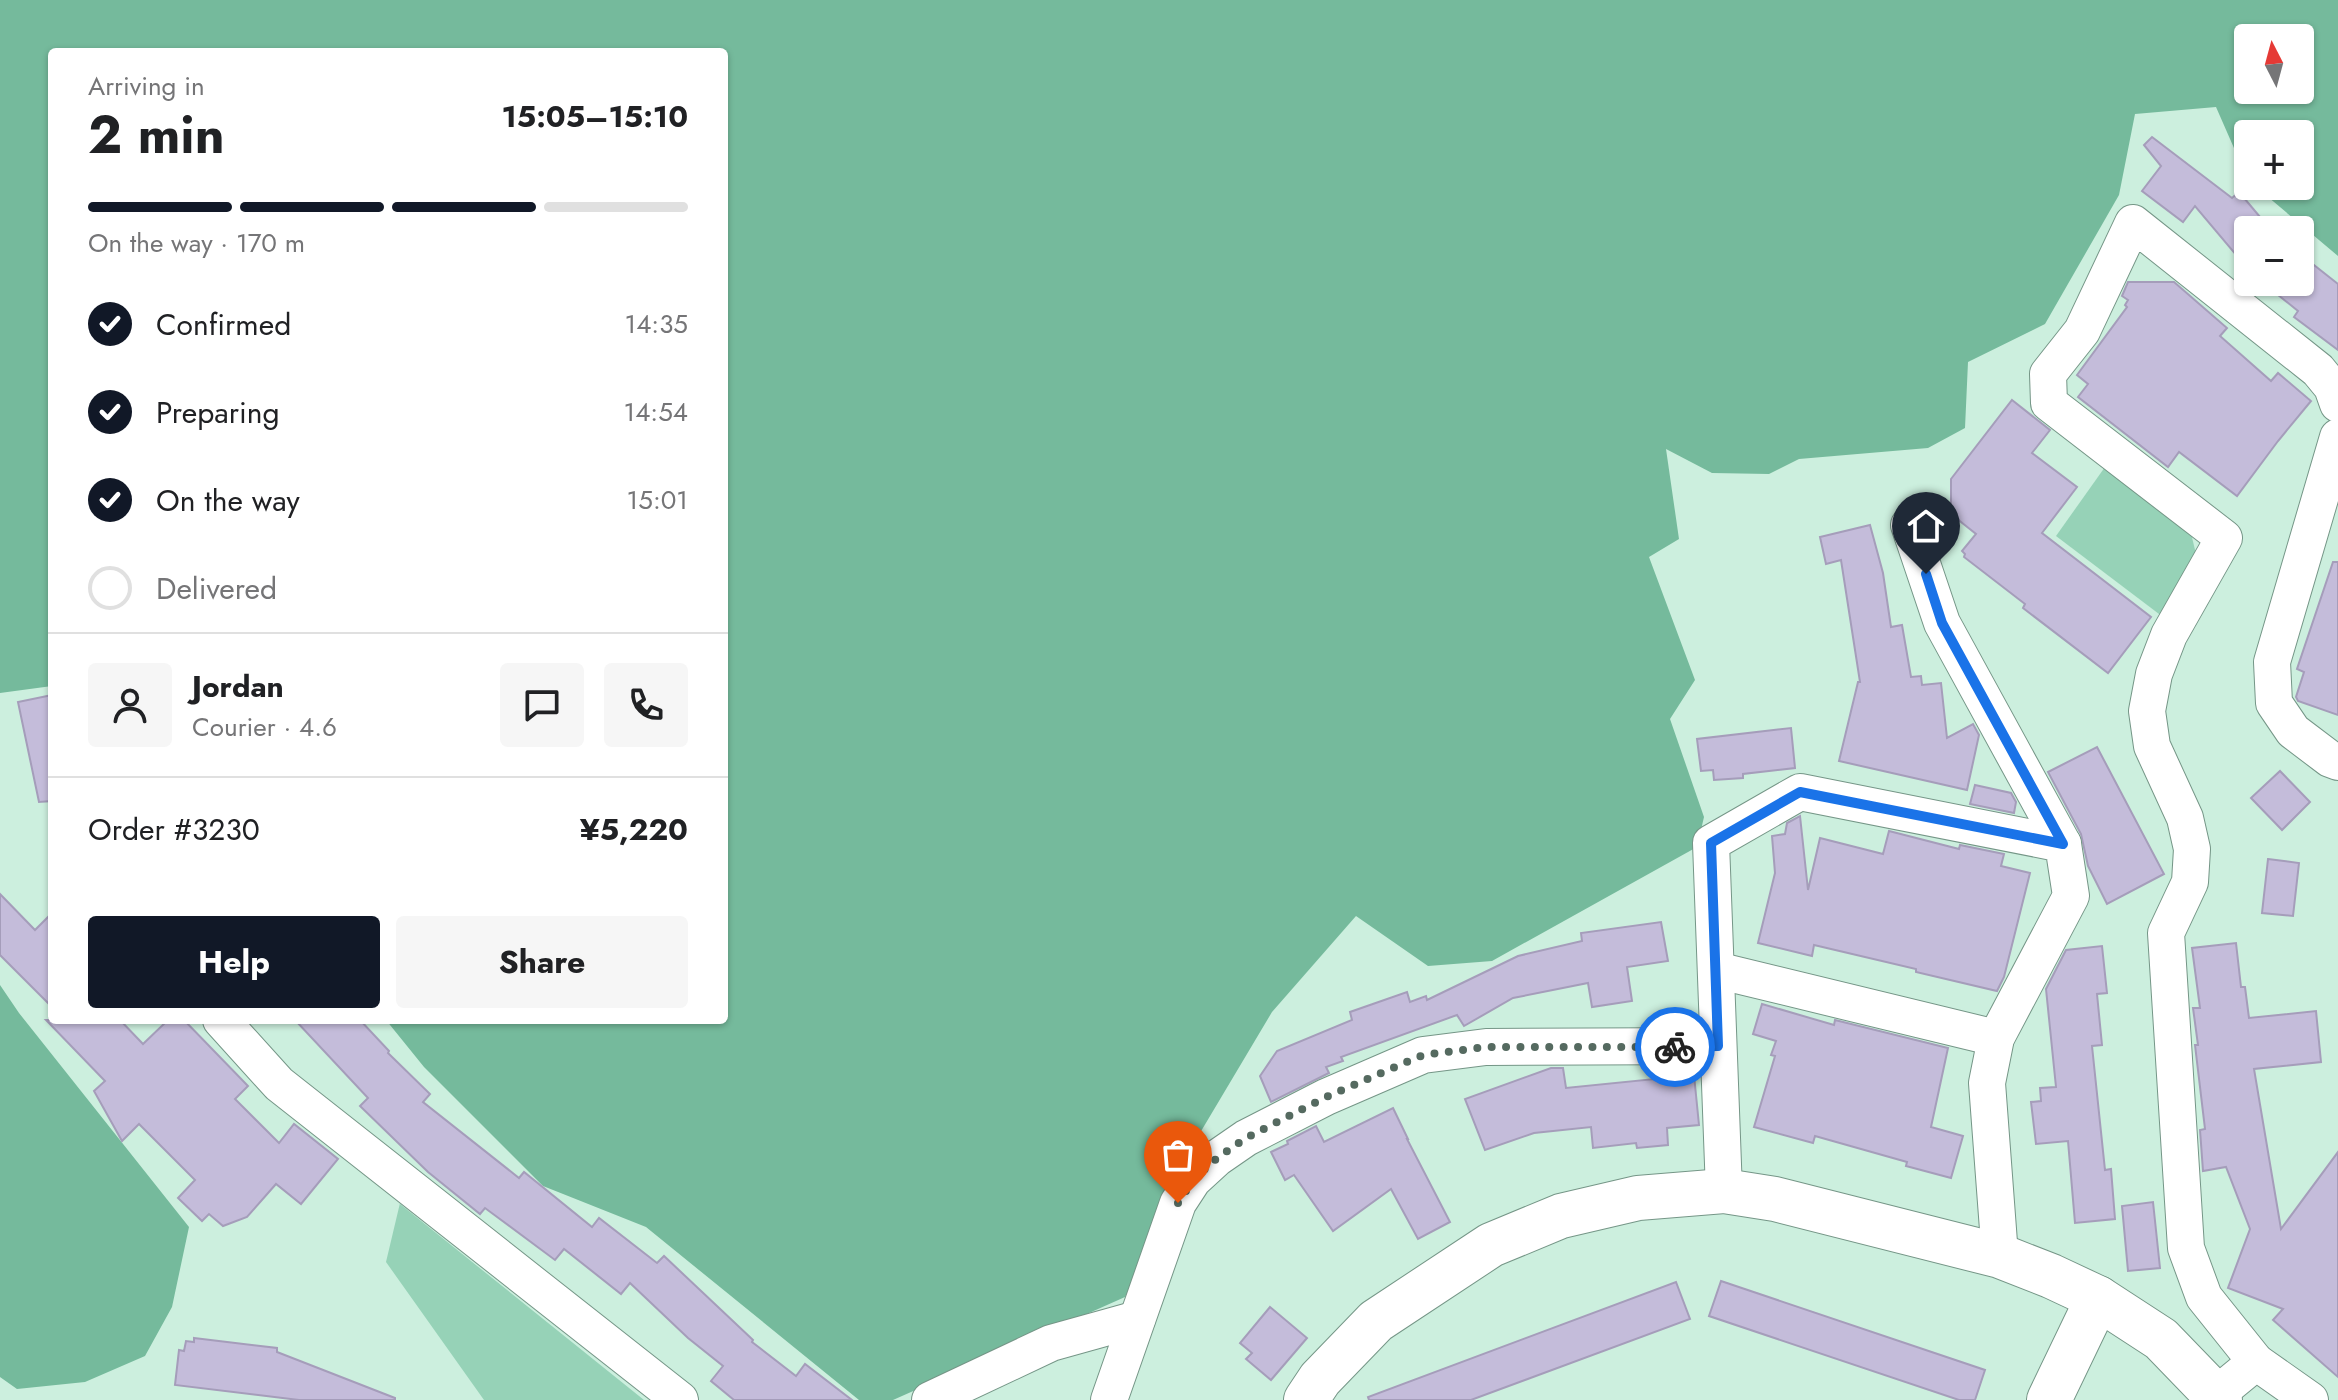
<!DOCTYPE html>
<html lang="en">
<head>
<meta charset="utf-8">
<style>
	body { margin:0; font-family:Jost,sans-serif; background:#f6f6f6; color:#202124; height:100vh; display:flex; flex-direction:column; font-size:30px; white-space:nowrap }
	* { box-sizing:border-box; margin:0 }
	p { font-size:26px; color:#757577 }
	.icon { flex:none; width:44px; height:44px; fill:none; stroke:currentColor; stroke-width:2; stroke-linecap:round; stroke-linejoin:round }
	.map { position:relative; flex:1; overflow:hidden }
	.drawer { position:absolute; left:48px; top:48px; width:680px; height:976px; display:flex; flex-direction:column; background:#fff; border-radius:8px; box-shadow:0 2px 6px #0004 }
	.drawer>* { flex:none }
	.needle { width:52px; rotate:354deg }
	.buttons { position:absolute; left:2234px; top:24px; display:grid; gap:16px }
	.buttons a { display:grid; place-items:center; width:80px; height:80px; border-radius:8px; background:#fff; box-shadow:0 2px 6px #0004; font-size:40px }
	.pin { position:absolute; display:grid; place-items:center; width:68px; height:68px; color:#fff; margin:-82px -34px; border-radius:50% 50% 50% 0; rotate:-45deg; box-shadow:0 0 8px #0007 }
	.pin .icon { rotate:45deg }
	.courier { position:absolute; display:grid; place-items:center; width:80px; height:80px; margin:-40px; border:6px solid #1a73e8; border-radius:50%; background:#fff; color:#222; box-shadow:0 2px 10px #0007 }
	.overview em { font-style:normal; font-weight:700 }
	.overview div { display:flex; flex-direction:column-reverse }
	.overview { display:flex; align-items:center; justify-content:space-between; height:136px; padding:0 40px }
	h1 { font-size:52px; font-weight:700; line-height:60px }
	.bar { display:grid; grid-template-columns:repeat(4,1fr); gap:12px 8px; align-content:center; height:96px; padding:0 40px }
	.bar i { height:10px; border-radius:6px; background:#e0e0e0 }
	.bar .on { background:#111827 }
	.bar p { grid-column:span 4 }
	.line { display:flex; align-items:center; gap:20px; padding:0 40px; border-top:2px solid #e0e0e0 }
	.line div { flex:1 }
	.round { display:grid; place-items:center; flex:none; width:84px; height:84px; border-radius:8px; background:#f6f6f6 }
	ol { padding:0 40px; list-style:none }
	li { display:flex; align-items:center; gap:24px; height:88px }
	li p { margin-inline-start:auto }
	li .icon { padding:8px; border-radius:50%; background:#111827; color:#fff; stroke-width:4 }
	li:last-child { color:#757577 }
	li i { width:44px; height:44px; border:4px solid #e0e0e0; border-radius:50% }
	.primary-button { display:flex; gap:16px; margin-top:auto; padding:16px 40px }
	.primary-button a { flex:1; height:92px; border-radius:8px; background:#111827; color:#fff; font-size:32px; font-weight:700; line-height:92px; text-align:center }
	.primary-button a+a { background:#f6f6f6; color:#202124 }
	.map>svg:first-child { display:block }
	.green { fill:#96d2b7 }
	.forest { fill:#75ba9c; fill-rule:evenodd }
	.building { fill:#c4bcda; stroke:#a59dba; stroke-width:2 }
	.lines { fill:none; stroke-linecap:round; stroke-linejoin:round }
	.minor-casing { stroke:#759687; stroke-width:38 }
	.tertiary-casing { stroke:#759687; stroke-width:46 }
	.minor { stroke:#fff; stroke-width:36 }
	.tertiary { stroke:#fff; stroke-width:44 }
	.done { stroke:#556a60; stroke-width:8; stroke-dasharray:0 14.4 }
	.route { stroke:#1a73e8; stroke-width:10 }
</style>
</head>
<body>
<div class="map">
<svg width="2338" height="1400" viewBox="0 0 2338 1400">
	<rect width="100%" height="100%" fill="#ccefde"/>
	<g class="green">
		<path d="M2105,467L2190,529L2196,554L2163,617L2056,536Z"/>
		<path d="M400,1203V1204L644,1400H484L386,1262Z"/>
	</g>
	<g class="forest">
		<path d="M0,0H2338V256L2255,186H2300V134H2248V180L2216,107L2135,114L2119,195L2045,324L1968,362L1965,428L1928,448L1799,459L1769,474L1712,473L1666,449L1679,539L1649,557L1695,680L1670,719L1704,817L1697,847L1492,961L1428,966L1356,916L1272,1012L1169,1185L1136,1276L1125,1297L893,1400H859L646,1227L543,1186L424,1067L386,1020H724V52H52V686L0,693ZM2248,38H2300V90H2248Z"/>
		<path d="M0,985L19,1013L189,1227L172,1307L145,1356L85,1382L17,1389L0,1377Z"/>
	</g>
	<g class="building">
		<path d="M2152,137L2232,198L2239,192L2271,230H2248V269L2195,206L2183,222L2142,191L2161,166L2144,145Z"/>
		<path d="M2300,254L2338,284V350L2294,317L2298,311L2262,282H2300Z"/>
		<path d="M2128,282H2174L2227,328L2220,336L2271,381L2278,373L2311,401L2278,441L2237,496L2179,452L2168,467L2078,397L2088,384L2077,375L2127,307L2125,305L2128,300L2122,296Z"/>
		<path d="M2012,400L2050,430L2032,453L2077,487L2042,533L2151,617L2108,673L2023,608L2025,604L1964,557L1965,554L1962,551L1976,534L1951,514V479Z"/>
		<path d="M1870,525L1883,573L1891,627L1902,625L1911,677L1921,676L1922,685L1941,683L1947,738L1973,724L1979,735L1967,790L1839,761L1858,682H1860L1841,560L1826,564L1820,537Z"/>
		<path d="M2333,562H2338V715L2298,701L2296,697L2304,672L2297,669Z"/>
		<path d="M52,695V801L39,802L18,702Z"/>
		<path d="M1791,728L1795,768L1743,774V778L1714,780L1713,770L1701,771L1697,739Z"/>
		<path d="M2097,747L2164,874L2107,904L2088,866L2081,834L2048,772Z"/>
		<path d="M2280,771L2310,802L2282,830L2251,798Z"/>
		<path d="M1975,785L2011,793L2016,802L2014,813L1970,804Z"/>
		<path d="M1800,816L1808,890L1820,838L1883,854L1889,831L1959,849L1960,845L2004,854L2001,866L2030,873L2004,977L1997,991L1916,972V969L1814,945L1812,956L1758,943L1775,873L1772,836L1785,834L1787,823Z"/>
		<path d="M2268,859L2299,863L2293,916L2262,913Z"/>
		<path d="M0,894L35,930L52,913V1007L0,955Z"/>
		<path d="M1661,922L1668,961L1627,967L1632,1001L1592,1007L1588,983L1513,998L1464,1026L1457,1015L1341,1057L1343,1061L1326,1067L1329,1073L1271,1102L1260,1076L1277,1051L1352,1020L1350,1012L1407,992L1410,1002L1426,996L1427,1000L1518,956L1582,941L1581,933Z"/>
		<path d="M2236,943L2241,987H2245L2249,1018L2316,1011L2321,1062L2254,1069L2281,1229L2338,1152V1377L2273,1320L2283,1309L2228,1288L2250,1229L2226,1167L2203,1171L2200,1130L2205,1129L2195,1045H2198L2193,1008H2200L2192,948Z"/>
		<path d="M2102,946L2107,993L2097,994L2102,1045L2092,1046L2105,1170L2111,1169L2115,1219L2075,1223L2068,1141L2036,1144L2031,1102L2041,1101L2040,1088L2056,1087L2046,989L2066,950Z"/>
		<path d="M1762,1004L1834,1025L1835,1020L1948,1048L1931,1127L1963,1136L1951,1178L1906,1166L1907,1162L1815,1136L1813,1143L1754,1127L1775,1056L1771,1055L1776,1041L1753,1034Z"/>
		<path d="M46,1020H120L143,1044L168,1020H184L248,1086L235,1099L279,1143L294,1124L338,1159L301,1204L276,1184L247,1217L223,1226L209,1214L202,1221L178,1198L195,1180L139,1124L122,1141L94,1091L105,1081Z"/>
		<path d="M295,1020H360L389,1051L388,1053L430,1094L423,1102L519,1178L524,1172L592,1227L599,1218L657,1263L664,1256L753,1340L752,1342L796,1376L805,1364L852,1400H734L711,1381L723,1366L688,1338L630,1283L621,1294L564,1249L555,1260L485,1208L480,1214L428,1172L360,1106L368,1098Z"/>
		<path d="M1551,1068H1563L1566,1088L1694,1075L1699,1125L1667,1128L1668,1145L1637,1148L1636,1143L1593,1148L1591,1127L1534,1133L1485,1150L1465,1099Z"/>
		<path d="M1393,1108L1408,1139H1407L1450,1222L1418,1239L1391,1189L1333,1231L1294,1175L1285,1180L1271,1152L1288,1144L1287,1141L1316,1126L1324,1142Z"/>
		<path d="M2153,1202L2160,1268L2128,1271L2122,1206Z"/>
		<path d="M1721,1281L1985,1370L1975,1400H1959L1709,1316Z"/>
		<path d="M1676,1282L1690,1319L1471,1400H1369L1368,1397Z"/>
		<path d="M1270,1307L1307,1338L1271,1380L1246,1359L1252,1353L1240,1343Z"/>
		<path d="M194,1338L277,1348V1352L395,1398V1400H299L175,1385L179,1350L184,1351L186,1341L194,1342Z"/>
	</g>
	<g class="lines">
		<defs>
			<g id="minor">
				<path d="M2338,437L2272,662L2274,703L2293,731L2330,759L2338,762"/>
				<path d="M1909,525L1942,623L2063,844"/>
				<path d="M1716,970L1996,1038"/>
				<path d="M221,1020L279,1084L680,1400"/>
				<path d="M1724,1191L1711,843L1800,792L2063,844L2071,896L1996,1038L1987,1083L2000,1256"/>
				<path d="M2256,1362L2204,1297L2186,1248L2166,933L2190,882L2192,849L2185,818L2152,746L2147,711L2154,674L2169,635L2224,538L2049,403L2048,374L2082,331L2133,223L2318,370L2332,387L2338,404"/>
				<path d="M2216,1395L2256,1362L2310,1400"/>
				<path d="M930,1400L1051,1343L1137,1319"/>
				<path d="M1109,1400L1178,1203L1193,1180L1217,1158L1246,1138L1326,1097L1423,1055L1486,1047L1718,1046"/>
			</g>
			<g id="tertiary">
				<path d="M1306,1400L1320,1379L1376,1321L1491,1245L1561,1216L1638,1198L1724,1191L1775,1199L2000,1256L2051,1276L2098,1298L2161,1339L2220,1400"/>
				<path d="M2049,1400L2098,1298"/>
			</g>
		</defs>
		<use href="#minor" class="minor-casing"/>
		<use href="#tertiary" class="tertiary-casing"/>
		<use href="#minor" class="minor"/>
		<use href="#tertiary" class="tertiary"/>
	</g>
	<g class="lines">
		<path class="done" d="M1178,1203L1193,1180L1217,1158L1246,1138L1326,1097L1423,1055L1486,1047H1675"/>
		<path class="route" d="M1675,1047L1718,1046L1711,843L1800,792L2063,844L1942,623L1926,574"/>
	</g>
</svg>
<div class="buttons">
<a><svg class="needle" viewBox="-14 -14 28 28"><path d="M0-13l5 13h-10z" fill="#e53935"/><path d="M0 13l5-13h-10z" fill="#757577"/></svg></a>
<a>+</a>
<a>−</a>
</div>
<div class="pin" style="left:1178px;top:1203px;background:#ea580c"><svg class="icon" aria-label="bag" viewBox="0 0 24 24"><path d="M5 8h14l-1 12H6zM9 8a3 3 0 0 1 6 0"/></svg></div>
<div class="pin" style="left:1926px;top:574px;background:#1f2937"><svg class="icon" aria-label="home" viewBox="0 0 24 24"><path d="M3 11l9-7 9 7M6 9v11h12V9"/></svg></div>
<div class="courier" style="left:1675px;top:1047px"><svg class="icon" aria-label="bike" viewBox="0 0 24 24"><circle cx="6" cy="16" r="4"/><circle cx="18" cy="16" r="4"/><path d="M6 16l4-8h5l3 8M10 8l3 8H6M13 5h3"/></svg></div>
<section class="drawer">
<div class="overview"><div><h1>2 min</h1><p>Arriving in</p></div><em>15:05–15:10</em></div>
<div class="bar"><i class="on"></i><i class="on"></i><i class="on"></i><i></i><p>On the way · 170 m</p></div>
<ol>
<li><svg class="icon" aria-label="check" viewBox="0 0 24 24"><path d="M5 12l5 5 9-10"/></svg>Confirmed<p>14:35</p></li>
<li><svg class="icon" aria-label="check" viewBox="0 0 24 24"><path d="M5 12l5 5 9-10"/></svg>Preparing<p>14:54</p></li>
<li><svg class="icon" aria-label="check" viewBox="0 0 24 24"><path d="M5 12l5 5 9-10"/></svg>On the way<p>15:01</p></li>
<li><i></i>Delivered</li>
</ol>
<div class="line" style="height:144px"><a class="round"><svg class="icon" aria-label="person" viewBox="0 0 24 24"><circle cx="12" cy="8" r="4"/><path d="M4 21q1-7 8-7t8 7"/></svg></a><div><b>Jordan</b><p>Courier · 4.6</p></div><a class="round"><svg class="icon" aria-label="chat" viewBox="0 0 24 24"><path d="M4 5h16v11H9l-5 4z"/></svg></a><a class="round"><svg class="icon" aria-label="phone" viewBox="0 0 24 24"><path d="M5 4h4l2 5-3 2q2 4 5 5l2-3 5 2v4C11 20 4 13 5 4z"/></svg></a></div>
<div class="line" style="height:104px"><div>Order #3230</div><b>¥5,220</b></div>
<div class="primary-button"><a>Help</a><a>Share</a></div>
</section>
</div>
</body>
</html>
